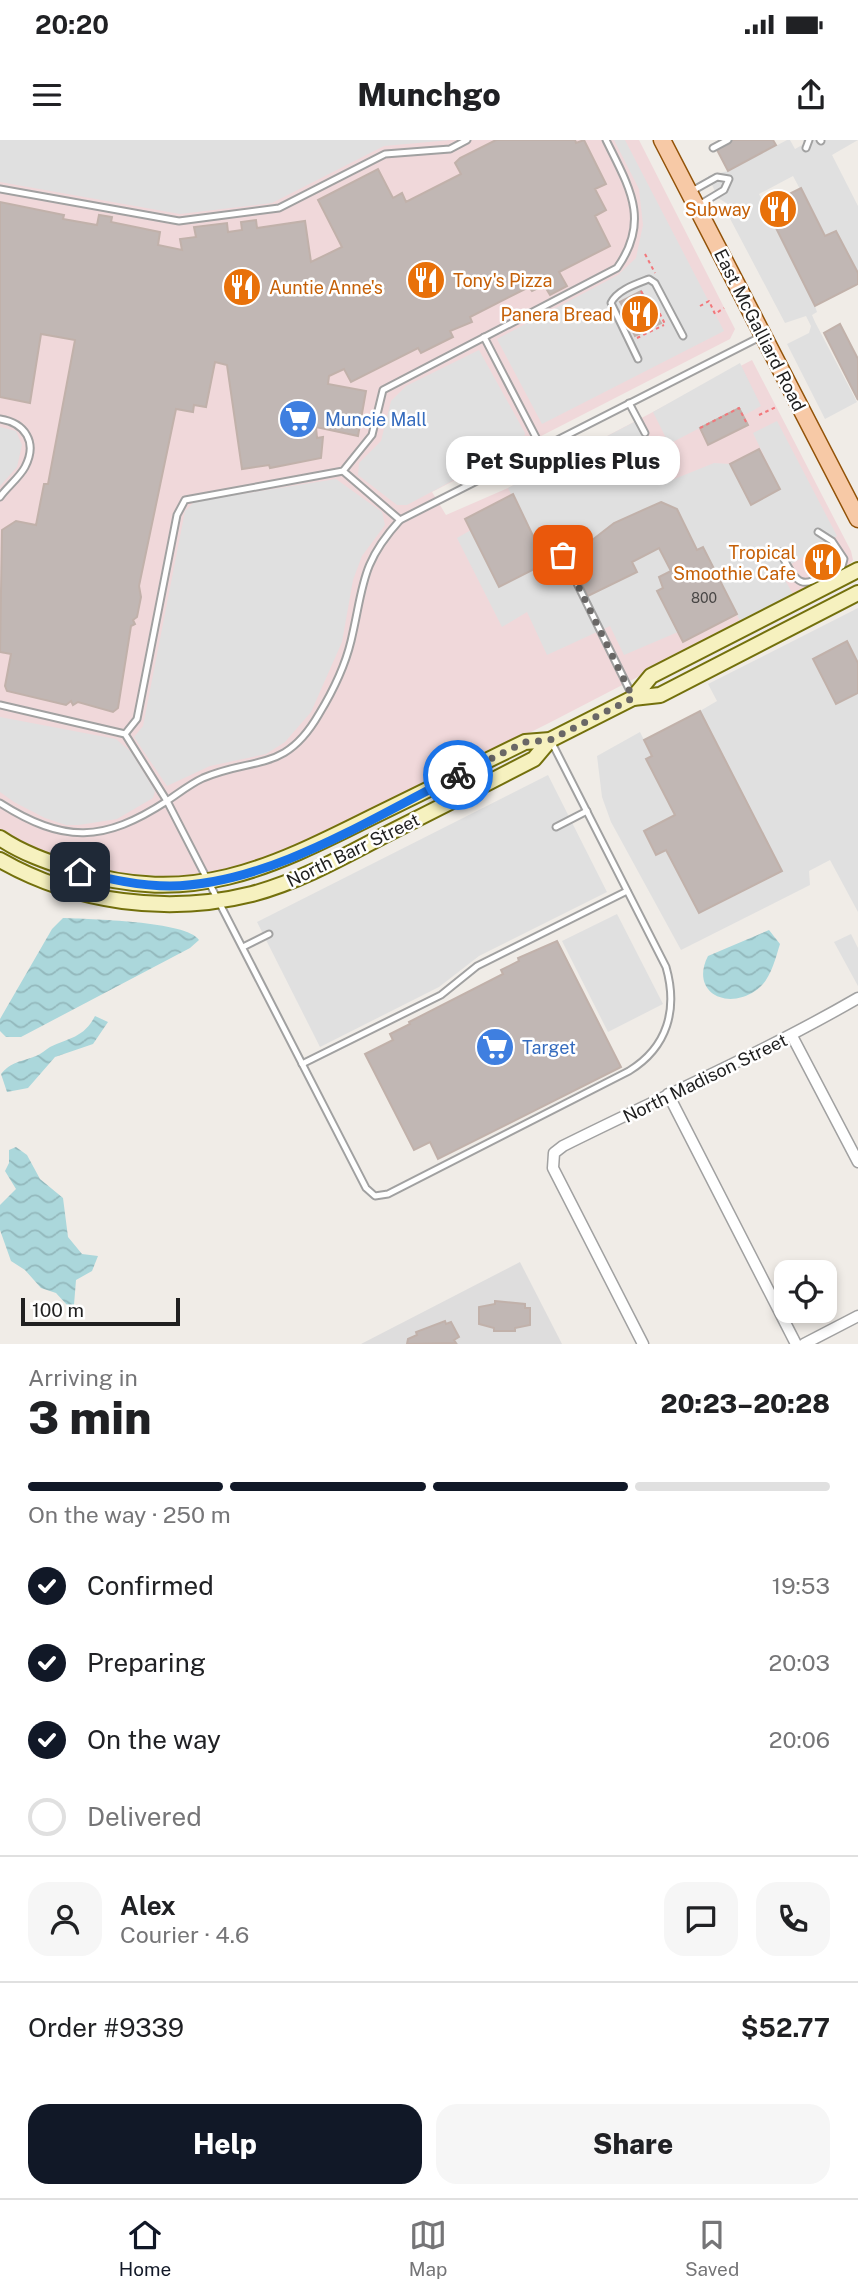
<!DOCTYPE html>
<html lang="en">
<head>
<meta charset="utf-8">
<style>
	body { margin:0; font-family:"Public Sans",sans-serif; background:#f6f6f6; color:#202124; height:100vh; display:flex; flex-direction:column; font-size:26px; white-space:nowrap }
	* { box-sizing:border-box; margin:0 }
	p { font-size:23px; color:#757577 }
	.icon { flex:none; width:38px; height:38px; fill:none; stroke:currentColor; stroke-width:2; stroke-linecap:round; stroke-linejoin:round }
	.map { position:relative; height:1204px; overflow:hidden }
	.panel { display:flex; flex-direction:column; background:#fff; flex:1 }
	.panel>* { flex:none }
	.tools { position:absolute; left:774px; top:1120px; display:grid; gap:14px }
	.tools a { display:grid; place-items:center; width:63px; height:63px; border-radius:14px; background:#fff; box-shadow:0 4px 10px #0003; font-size:35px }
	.scale { position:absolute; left:21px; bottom:18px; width:159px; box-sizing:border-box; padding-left:7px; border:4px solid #202020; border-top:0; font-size:19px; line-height:24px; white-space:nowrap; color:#202020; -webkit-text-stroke:5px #fff; paint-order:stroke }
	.pin { position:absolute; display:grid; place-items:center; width:60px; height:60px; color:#fff; margin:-30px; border-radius:14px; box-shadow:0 4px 10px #0006 }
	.courier { position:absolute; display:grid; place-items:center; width:70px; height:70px; margin:-35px; border:5px solid #1a73e8; border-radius:50%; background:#fff; color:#222; box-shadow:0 2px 9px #0007 }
	.bubble { position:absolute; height:49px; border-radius:21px; background:#fff; box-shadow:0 4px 10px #0003; font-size:23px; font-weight:800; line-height:49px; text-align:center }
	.overview em { font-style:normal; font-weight:800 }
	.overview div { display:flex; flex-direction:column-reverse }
	.overview { display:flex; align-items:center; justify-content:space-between; height:119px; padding:0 28px }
	h1 { font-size:46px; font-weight:800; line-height:52px }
	.bar { display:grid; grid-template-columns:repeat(4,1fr); gap:10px 7px; align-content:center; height:84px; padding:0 28px }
	.bar i { height:9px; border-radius:5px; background:#e0e0e0 }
	.bar .on { background:#111827 }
	.bar p { grid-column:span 4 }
	.line { display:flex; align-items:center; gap:18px; padding:0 28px; border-top:2px solid #e0e0e0 }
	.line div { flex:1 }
	.round { display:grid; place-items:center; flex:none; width:74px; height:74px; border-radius:21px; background:#f6f6f6 }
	ol { padding:0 28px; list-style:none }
	li { display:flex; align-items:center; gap:21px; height:77px }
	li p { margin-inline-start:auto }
	li .icon { padding:7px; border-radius:50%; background:#111827; color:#fff; stroke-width:4 }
	li:last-child { color:#757577 }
	li i { width:38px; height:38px; border:4px solid #e0e0e0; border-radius:50% }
	.cta { display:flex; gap:14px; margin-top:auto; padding:14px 28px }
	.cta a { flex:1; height:80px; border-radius:21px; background:#111827; color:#fff; font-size:28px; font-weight:800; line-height:80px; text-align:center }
	.cta a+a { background:#f6f6f6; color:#202124 }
	.status { display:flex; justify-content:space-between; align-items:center; height:49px; padding:0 35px; background:#fff; direction:ltr }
	.status svg { height:19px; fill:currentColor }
	header { display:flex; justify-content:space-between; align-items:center; height:91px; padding:0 28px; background:#fff; font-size:32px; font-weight:800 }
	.tabs { display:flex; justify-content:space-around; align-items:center; height:98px; border-top:2px solid #e0e0e0; background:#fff; font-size:19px; color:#757577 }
	.tabs a { display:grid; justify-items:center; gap:4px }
	.tabs .on { color:#111827 }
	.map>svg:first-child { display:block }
	.residential { fill:#dedddd }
	.commercial { fill:#f0d8da }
	.parking { fill:#e0e0e0 }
	.water { fill:url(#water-waves) }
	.building { fill:#c1b7b4; stroke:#c1b1aa; stroke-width:2 }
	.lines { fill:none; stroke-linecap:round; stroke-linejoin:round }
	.lane-casing { stroke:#a1a1a1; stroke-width:9 }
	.street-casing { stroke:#a1a1a1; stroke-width:13 }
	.secondary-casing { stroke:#73700c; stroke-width:18 }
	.primary-casing { stroke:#935309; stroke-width:19 }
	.path { stroke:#f2777b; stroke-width:2; stroke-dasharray:3.5 3.5; stroke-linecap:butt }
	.lane { stroke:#fff; stroke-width:5 }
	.street { stroke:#fff; stroke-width:10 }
	.secondary { stroke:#f6f1bf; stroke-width:14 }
	.primary { stroke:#f7c9a6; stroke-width:16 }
	.done { stroke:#696766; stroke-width:7; stroke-dasharray:0 12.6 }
	.route { stroke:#1a73e8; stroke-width:9 }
	.labels { text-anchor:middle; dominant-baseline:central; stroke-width:5; stroke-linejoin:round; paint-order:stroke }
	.number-label { font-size:14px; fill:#484645 }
	.food-label { font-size:18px; fill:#c56008; stroke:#fff; text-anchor:end }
	.street-label { font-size:18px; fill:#202020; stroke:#fff }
	.shop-label { font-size:18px; fill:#366cbe; stroke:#fff; text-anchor:start }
</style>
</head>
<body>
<div class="status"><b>20:20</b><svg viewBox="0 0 49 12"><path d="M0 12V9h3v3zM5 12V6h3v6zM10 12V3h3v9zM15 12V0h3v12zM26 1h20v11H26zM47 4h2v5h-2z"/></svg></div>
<header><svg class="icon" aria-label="menu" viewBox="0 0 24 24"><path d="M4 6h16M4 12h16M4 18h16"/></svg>Munchgo<svg class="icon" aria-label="share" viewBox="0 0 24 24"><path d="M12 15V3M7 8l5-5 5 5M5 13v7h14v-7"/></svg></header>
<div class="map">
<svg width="858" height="1204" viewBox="0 0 858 1204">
	<defs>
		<pattern id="water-waves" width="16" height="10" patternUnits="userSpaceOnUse" patternTransform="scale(1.75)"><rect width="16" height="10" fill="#abd7db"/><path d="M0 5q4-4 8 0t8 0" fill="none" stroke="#93b8bc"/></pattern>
	</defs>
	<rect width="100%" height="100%" fill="#f0ece7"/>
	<path class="residential" d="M520,1122L562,1204H361Z"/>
	<path class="commercial" d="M0,0H639L735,189L730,199L432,352L446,375L508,348L752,220L851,411L853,420L844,430L549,583L278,719L247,729L184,738L100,731L56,720L0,693Z"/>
	<g class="parking">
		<path d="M0,0H451L384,6L272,63L180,74L0,42Z"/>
		<path d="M614,0H625L724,191L542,284L497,199L618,135L636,118L643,85L639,49Z"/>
		<path d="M787,0H790L795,9L804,4L803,0H858L832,15L858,66V133L836,91L825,96L793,36L759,54L815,166L817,172L812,175L815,182L857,262L825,279L787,204L809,193L811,186L806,176L785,183L726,71L733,67L718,58L708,36L728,31Z"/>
		<path d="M479,210L525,293L523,303L407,365H397L358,335L359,323L381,301L391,261L406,246Z"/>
		<path d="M740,223L761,266L743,276L738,268L669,304L653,272Z"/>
		<path d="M638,280L667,342L714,323L730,324L751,364L780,349L753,293L777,281L837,396L780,431L794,456L741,483L703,407L697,410L677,369L661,363L614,383L569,418L589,456L637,432L632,422L659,408L671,431L659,437L663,448L657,452L678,492L624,515L610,486L547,515L527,472L502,487L457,398L471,390L499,447L546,424L508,348Z"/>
		<path d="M0,287L16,291L22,305L17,327L0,346Z"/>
		<path d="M336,339L382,372L385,385L362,416L353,440L342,502L311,572L285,602L266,614L210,626L167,646L134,597L143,586L185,371L193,363L210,359Z"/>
		<path d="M858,468V772L830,720L809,731L810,745L681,810L611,682L602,657L597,616L640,592L652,616L646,620L675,675L644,692L656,715L666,710L699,773L782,731L700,571L717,561L708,544Z"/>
		<path d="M0,577L116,599L131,612L155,651L153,658L117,679L79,685H66L45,678L14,662L0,652Z"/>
		<path d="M548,635L607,752L479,816L439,847L320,907L257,782Z"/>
		<path d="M617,774L663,864L608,892L562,801Z"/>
		<path d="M851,794L858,808V846L834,802Z"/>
	</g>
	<g class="water">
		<path d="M63,778C87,779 188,781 199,800L190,808L21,897H6L0,891V879L52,789Z"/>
		<path d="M769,790L780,804C775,820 770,842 755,851C725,871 690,851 708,816Z"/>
		<path d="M95,876L108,882L93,904L55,917L28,948L7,952L1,934C12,921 21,922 36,916C41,914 45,910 50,907C68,898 84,898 95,876Z"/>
		<path d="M16,1007L27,1015L40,1039L63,1058L68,1097L82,1114L98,1116L92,1131L76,1140L74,1165H67L56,1153L41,1148L25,1130L11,1121L0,1090V1065L16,1049L5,1031L9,1023V1010Z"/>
	</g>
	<g class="building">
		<path d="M496,0H575L576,3L584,0L606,44L595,49L606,70L595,76L610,106L559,132L567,146L550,155L544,145L532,151L529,147L470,177L472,182L450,191L453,197L421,213L418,208L351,242L344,229L329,236L328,244L366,251L358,296L316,287L317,298L323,297L321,318L270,328L269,325L242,329L227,225L215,222L206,267L194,265L193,272L176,269L139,446L141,457L137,477L133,480L135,484L131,486L118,568L113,572L78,562L73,565L71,561L66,565L7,551L5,546L11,514L0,512L2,390L16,381L36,385L44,344H48L75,200L41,194L30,263L0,257V62L64,75L63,79L97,85L99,75L112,77L111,82L160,92L158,105L182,110L180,99L196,97L194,87L227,83L228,92L242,90L241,82L256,80L257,88L305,81L311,122L342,107L318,60L378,29L393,58L402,53L406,62L461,34L455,23L460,18Z"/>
		<path d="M732,0H773L776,5L728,31L716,8Z"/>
		<path d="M801,48L825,96L836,91L858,133V144L815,166L765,66Z"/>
		<path d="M641,151L661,183L635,196L631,188L627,190L620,176L626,172L620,162Z"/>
		<path d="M840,184L858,219V260L824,193Z"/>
		<path d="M739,268L748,285L708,305L700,288Z"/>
		<path d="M759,309L780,349L751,365L730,324Z"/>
		<path d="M513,354L546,423L499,447L465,379Z"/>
		<path d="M661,362L677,369L697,410L703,407L737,474L683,502L657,451L663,448L659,437L671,431L659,408L632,422L637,432L588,456L569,418L614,383Z"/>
		<path d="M833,410L839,420L812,435L806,425Z"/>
		<path d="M847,501L858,523V553L836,564L813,519Z"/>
		<path d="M700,571L782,731L699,773L666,710L656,715L644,691L675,675L646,619L652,616L644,600Z"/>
		<path d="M557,801L621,927L438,1019L430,1002L414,1010L365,914L393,900L390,894L410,884L409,882L503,834L501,830L519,821L518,818Z"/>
		<path d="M495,1161L525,1164V1168H530V1185L515,1188V1191H494V1188L479,1184V1167L495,1164Z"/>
		<path d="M445,1181L446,1184L451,1182L459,1197L454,1200L456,1203L407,1204L408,1199L417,1195L416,1192Z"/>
	</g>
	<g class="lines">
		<defs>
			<g id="lane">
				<path d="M820,0L821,1"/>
				<path d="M713,8L728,0"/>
				<path d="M806,8L809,0"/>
				<path d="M0,49L179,81L279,68L385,14L450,9L467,0"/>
				<path d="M692,51L717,37L729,39L724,50L699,65"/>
				<path d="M484,197L541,307"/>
				<path d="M638,219L611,163C617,150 636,144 649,139L655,143L683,196"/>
				<path d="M629,263L645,293"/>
				<path d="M0,279C25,283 38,302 25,327C19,338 7,347 0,357"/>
				<path d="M343,331L400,380"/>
				<path d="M780,412C802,454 802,446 842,426L844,419L832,401L818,392"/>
				<path d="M563,415L632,555"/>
				<path d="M0,565L125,594L167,661L366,1048L375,1056L388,1054L629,931C668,907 678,869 666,827L551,601"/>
				<path d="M125,594L137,579L177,375L185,360L343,331L372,295L383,250L617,128C651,80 629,47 606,0"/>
				<path d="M0,663C64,704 104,702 167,661C179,653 190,644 203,638C255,616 285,633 319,574C333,551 345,526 351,501C364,446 360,424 400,380L760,197"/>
				<path d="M556,687L587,671"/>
				<path d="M243,807L269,794"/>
				<path d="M302,924L441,855L477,826L627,751"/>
			</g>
			<g id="street">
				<path d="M792,896L858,1022"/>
				<path d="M668,954L796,1204"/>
				<path d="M643,1204L553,1028L554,1013L563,1006C661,957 763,913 858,858"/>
				<path d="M804,1204L858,1176"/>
			</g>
			<g id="secondary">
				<path d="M633,558L651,536L858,430"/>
				<path d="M0,698C22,713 48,722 73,730C191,767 268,729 372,677C423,652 474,627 525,602L550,600L633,558L660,555L858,453"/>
				<path d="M0,720C75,763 168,775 252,754C298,742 341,718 383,696C433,671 484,645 534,619L550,600"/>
			</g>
			<path id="primary" d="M662,0L858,379"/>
		</defs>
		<use href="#lane" class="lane-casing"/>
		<use href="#street" class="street-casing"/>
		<use href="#secondary" class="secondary-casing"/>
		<use href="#primary" class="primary-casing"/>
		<g class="path">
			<path d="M645,114L655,133"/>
			<path d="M641,151L649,167L655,164L665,184"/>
			<path d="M700,166L709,161L715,174L724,168"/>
			<path d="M637,198L664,185"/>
			<path d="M759,275L776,267"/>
			<path d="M700,288L739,268L746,282"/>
		</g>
		<use href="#lane" class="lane"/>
		<use href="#street" class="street"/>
		<use href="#secondary" class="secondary"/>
		<use href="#primary" class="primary"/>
	</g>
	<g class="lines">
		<path class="done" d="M458,635L525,602L550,600L633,558L563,415"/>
		<path class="route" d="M80,732C109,739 140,746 170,746C269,745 371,678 458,635"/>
	</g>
	<defs>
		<symbol id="restaurant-disc" viewBox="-11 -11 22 22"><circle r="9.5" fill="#e8710a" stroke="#fff"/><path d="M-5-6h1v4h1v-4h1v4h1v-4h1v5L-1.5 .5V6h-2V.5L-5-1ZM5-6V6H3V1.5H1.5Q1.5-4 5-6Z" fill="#fff"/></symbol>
		<symbol id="supermarket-disc" viewBox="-11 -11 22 22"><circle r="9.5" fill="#3f7fe0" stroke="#fff"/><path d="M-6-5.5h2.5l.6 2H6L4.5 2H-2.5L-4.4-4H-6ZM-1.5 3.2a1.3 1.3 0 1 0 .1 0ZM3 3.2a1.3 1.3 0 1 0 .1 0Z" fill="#fff"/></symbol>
	</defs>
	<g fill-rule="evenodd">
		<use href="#restaurant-disc" x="756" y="47" width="44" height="44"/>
		<use href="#restaurant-disc" x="404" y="118" width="44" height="44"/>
		<use href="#restaurant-disc" x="220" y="125" width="44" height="44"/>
		<use href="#restaurant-disc" x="618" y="152" width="44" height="44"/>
		<use href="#supermarket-disc" x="276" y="257" width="44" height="44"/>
		<use href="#restaurant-disc" x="801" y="400" width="44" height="44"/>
		<use href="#supermarket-disc" x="473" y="885" width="44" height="44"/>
	</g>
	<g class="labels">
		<g class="number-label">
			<text x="704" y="458">800</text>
		</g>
		<g class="food-label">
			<text x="751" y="69">Subway</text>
			<text x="453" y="140" text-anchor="start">Tony's Pizza</text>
			<text x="269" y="147" text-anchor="start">Auntie Anne's</text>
			<text x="613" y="174">Panera Bread</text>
			<text x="796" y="412">Tropical<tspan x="796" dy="21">Smoothie Cafe</tspan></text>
		</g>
		<g class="street-label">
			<text transform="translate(760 190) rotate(63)">East McGalliard Road</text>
			<text transform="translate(353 710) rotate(-26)">North Barr Street</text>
			<text transform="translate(705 938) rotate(-26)">North Madison Street</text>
		</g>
		<g class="shop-label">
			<text x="325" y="279">Muncie Mall</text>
			<text x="522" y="907">Target</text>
		</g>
	</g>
</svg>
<div class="tools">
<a><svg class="icon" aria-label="locate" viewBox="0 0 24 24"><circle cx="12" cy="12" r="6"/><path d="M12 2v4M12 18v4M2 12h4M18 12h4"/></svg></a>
</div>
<div class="scale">100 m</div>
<div class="pin" style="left:563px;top:415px;background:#ea580c"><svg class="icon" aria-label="bag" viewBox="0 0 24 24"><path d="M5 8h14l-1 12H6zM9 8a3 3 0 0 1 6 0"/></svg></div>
<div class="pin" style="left:80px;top:732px;background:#1f2937"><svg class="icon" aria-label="home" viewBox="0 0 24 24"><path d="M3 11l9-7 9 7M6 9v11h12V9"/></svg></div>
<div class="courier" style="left:458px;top:635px"><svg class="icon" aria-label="bike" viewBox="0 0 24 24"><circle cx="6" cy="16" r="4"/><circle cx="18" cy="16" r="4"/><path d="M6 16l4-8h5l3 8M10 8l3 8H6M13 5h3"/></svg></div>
<div class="bubble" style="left:446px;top:296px;width:234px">Pet Supplies Plus</div>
</div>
<section class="panel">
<div class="overview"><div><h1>3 min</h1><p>Arriving in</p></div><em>20:23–20:28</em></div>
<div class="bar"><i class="on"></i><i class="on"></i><i class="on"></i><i></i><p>On the way · 250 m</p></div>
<ol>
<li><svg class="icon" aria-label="check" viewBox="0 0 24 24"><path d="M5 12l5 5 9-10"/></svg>Confirmed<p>19:53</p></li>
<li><svg class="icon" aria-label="check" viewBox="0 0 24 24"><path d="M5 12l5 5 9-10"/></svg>Preparing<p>20:03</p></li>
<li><svg class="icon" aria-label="check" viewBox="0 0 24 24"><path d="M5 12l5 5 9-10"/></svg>On the way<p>20:06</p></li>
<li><i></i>Delivered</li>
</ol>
<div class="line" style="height:126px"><a class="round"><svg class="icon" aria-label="person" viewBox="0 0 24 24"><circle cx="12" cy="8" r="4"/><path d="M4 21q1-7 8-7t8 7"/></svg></a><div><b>Alex</b><p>Courier · 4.6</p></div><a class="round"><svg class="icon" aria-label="chat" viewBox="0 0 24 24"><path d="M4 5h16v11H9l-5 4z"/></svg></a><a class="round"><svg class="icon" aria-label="phone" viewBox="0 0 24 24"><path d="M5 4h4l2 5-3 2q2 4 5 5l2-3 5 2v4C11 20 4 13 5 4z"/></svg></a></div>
<div class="line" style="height:91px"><div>Order #9339</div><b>$52.77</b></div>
<div class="cta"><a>Help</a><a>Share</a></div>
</section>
<nav class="tabs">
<a class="on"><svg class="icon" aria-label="home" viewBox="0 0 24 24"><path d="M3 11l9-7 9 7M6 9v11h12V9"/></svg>Home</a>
<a><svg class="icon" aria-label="map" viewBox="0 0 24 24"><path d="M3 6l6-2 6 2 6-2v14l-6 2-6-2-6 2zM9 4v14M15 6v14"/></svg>Map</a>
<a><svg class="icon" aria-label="saved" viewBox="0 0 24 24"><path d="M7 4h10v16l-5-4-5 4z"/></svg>Saved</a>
</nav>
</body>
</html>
